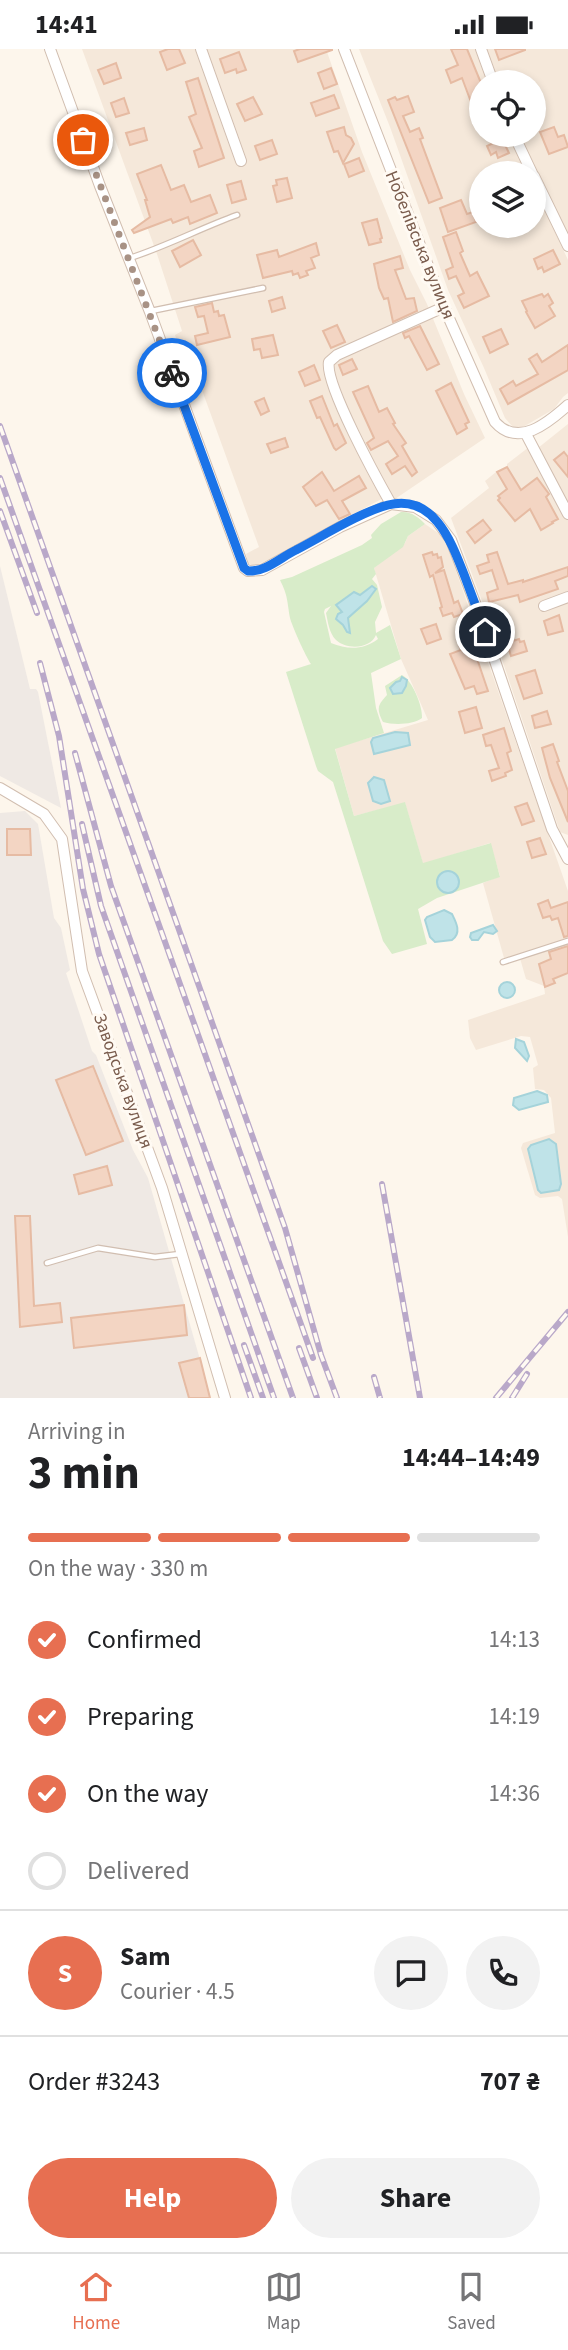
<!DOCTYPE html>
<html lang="en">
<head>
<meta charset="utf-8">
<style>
	body { margin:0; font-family:"Source Sans 3",sans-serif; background:#f2f2f2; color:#202124; height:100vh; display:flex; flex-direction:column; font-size:26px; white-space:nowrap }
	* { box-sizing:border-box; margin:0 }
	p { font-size:23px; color:#757577 }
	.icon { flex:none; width:38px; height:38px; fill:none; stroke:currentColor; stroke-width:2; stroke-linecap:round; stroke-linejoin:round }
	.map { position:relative; height:1349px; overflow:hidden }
	.sheet { display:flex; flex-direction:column; background:#fff; flex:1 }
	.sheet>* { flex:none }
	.tools { position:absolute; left:469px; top:21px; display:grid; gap:14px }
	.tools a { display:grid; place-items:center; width:77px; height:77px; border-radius:50%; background:#fff; box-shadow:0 4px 10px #0003; font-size:35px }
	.pin { position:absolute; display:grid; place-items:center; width:60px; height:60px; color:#fff; margin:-30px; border:4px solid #fff; border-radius:50%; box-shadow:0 2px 7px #0007 }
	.courier { position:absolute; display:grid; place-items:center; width:70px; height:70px; margin:-35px; border:5px solid #1a73e8; border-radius:50%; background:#fff; color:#222; box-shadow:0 2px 9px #0007 }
	.overview em { font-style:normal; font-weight:700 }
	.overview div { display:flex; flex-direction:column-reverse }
	.overview { display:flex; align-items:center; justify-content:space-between; height:119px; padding:0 28px }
	h1 { font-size:46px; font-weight:700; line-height:52px }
	.bar { display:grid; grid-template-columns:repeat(4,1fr); gap:10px 7px; align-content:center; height:84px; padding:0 28px }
	.bar i { height:9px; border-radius:5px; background:#e0e0e0 }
	.bar .current { background:#e76f51 }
	.bar p { grid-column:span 4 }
	.line { display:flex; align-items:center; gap:18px; padding:0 28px; border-top:2px solid #e0e0e0 }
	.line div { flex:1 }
	.round { display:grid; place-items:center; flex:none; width:74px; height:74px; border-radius:37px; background:#f2f2f2 }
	ol { padding:0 28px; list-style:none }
	li { display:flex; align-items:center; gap:21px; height:77px }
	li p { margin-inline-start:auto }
	li .icon { padding:7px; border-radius:50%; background:#e76f51; color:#fff; stroke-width:4 }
	li:last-child { color:#757577 }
	li i { width:38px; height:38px; border:4px solid #e0e0e0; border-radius:50% }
	.primary-button { display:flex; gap:14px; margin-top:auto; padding:14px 28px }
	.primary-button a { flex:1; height:80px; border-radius:42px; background:#e76f51; color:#fff; font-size:28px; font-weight:700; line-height:80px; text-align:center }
	.primary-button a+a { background:#f2f2f2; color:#202124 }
	.status { display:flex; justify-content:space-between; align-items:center; height:49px; padding:0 35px; background:#fff; direction:ltr }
	.status svg { height:19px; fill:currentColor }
	.dock { display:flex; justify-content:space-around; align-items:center; height:98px; border-top:2px solid #e0e0e0; background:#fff; font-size:19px; color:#757577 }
	.dock a { display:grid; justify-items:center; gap:4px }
	.dock .current { color:#e76f51 }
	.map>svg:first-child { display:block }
	.residential { fill:#f5e8da }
	.industrial { fill:#efe9e4 }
	.green { fill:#d8ecc9; fill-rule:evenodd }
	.water { fill:#bfe3e8; stroke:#a5d3da; stroke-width:2 }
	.building { fill:#f3d5c3; stroke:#e6bba3; stroke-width:2 }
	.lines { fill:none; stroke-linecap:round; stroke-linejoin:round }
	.lane-casing { stroke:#d1beb0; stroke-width:7 }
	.street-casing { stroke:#d1beb0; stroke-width:12 }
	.lane { stroke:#fff; stroke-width:4.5 }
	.street { stroke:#fff; stroke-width:10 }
	.rail-casing { stroke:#b9a8c9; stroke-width:6 }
	.rail { stroke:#fffaf3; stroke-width:3.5; stroke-dasharray:10; stroke-linecap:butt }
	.done { stroke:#a89285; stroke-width:7; stroke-dasharray:0 12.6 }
	.route { stroke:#1a73e8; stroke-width:9 }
	.labels { text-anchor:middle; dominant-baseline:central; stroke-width:6; stroke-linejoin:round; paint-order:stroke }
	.street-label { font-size:18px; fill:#7a5c4d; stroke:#fffaf3 }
</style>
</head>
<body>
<div class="status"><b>14:41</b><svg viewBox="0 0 49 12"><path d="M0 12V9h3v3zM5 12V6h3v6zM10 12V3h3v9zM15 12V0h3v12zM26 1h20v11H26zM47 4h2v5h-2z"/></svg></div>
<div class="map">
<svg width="568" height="1349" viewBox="0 0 568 1349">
	<rect width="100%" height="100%" fill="#fdf6ec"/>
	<g class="residential">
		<path d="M82,0H326L362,103L410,221L427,255L464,345L485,389L395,450L389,446L270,510L254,517L248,514L246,505L259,498L186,297L179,298L175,286L182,282L157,205Z"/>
		<path d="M359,0H476L489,33H481V86H509L527,124H481V177H534V138L568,211V344L563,348L554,360L523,378H513L505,369L484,319L448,241L390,78Z"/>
		<path d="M486,0H568V190L519,86H534V33H498Z"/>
		<path d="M568,375V786L560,783L485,560L451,469L489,439L485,432L496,423L507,418V415L529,398L533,403Z"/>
		<path d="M425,475L441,486L448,499L568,842V1188L562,1150L558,1147L540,1149L535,1146L521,1099L523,1094L555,1084L551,1049L544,1041L535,1040L533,1019L538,1016L530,988L521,987L476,1001L470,989L468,971L545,945L544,937L526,930L519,906L504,909L483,834L500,827L490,794L423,815L405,754L354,767L335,699L428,671L401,610L374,519L405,494L408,487Z"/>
	</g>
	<g class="industrial">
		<path d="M0,517L30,640H36L38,643L61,759L0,727Z"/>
		<path d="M25,762L38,775L54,869L61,879L70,921L66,924L92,1002L96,1006L133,1101L148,1129L211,1349H0V764Z"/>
	</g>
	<g class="green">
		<path d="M401,463C410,462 419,468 425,475L408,487L403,498L374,519L376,525L372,530L377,536L382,558L375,573L376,584L390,576L401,610L371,624L376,659L384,684L335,700L354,767L405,753L423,814L491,794L500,828L437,849L418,860L427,895L392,905L383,892L333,733L318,722L316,717L286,623L311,615C306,608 292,577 290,569C287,552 288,547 280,531L292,528L362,496L372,489L371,486L381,475ZM331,557L326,564C328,573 329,584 336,591C347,601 370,600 376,586L378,590C363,601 348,601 331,594L324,563L325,560Z"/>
		<path d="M402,626C412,631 423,657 422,669C413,676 393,676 383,673C376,659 378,656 387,646L385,637Z"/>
	</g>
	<g class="water">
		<path d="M372,537L376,540L367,552L348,569L350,584L347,583L343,576L336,570L338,565L342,563L336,556L354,543L360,546Z"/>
		<path d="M402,628L407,631L406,637L402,644L393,645L390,639L396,633L400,632Z"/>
		<path d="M395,683L408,684L410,696L374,705L371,693L373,689Z"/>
		<path d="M374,728L384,731L390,752L381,755L373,752L368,734Z"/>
		<circle cx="448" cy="833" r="11"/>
		<path d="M444,861L452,865C456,873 462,884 452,891L435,893L430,888L425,871L427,868Z"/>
		<path d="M493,876L497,882L493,885L484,883L478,891H472L470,888L471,884Z"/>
		<circle cx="507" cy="941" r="8"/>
		<path d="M516,990L524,993L529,1007L527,1012L515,999Z"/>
		<path d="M537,1042L547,1046L548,1053L519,1061L513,1056L514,1049Z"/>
		<path d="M549,1090L556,1095L561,1135L559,1141L541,1144L538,1141L528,1100L531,1096Z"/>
	</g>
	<g class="building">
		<path d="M168,0H179L185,14L167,21L160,3Z"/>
		<path d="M300,0H332V1L298,13L294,2Z"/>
		<path d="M451,0H467L481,34V49L471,53L462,29L451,34L446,21L458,16Z"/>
		<path d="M495,0H525V1L499,11Z"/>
		<path d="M239,3L246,21L237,24L236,20L225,24L220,10Z"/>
		<path d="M116,14L121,29L104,35L98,21Z"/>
		<path d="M331,19L337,35L324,40L318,24Z"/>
		<path d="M198,29L224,109L199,118L194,102L202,99L189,68L196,65L186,33Z"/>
		<path d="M334,46L339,59L316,67L311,54Z"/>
		<path d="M408,47L414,63L403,67L410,83L419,79L423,89L420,90L442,149L429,154L388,51L395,48L397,51Z"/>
		<path d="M253,48L262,65L245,72L237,55Z"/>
		<path d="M124,49L129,64L116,68L111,54Z"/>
		<path d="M344,78L346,86L351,89L354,95L343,114L338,102L334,103L327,83Z"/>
		<path d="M554,78L558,88L564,86L568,98L549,105L540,83Z"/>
		<path d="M144,79L147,91L130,96L126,84Z"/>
		<path d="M502,90L509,104L498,109L496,103L491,106L487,97Z"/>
		<path d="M272,91L277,105L260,111L255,97Z"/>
		<path d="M359,109L364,122L349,128L344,115Z"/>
		<path d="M161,116L171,141L184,136L191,153L210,146L217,164L190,175L188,168L173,174L171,170L134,184L132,181L150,168L145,151H147L137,125Z"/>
		<path d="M287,129L292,149L277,153L273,137L277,136L276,131Z"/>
		<path d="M241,132L246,150L232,154L227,136Z"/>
		<path d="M461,151L467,165L473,163L476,173L448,183L440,159Z"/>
		<path d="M377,170L382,189L380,190L381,193L369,196L362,174Z"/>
		<path d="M456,183L463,202L460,204L470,227L477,223L489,247L464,259L458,247L464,244L456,227L449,230L446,221L453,218L443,188Z"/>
		<path d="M193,191L201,206L180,218L172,202Z"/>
		<path d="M316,194L319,206L311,209L315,219L306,222L308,226L300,229L298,224L293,226L292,222L263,229L257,206L277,201L279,208Z"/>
		<path d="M553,201L560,215L544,223L542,218L538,220L534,210Z"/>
		<path d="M400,207L403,219L395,221L406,250L414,249L417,262L393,273L388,249L384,250L379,239L374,215Z"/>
		<path d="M542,245L544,248L548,245L553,254L549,257L555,267L535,279L526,263L527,262L522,252Z"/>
		<path d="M282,248L285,259L272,263L269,252Z"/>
		<path d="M212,254L214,263L218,262L219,267L224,266L230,288L197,296L195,287L208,284L204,267L198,268L195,258Z"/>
		<path d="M337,276L345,293L331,299L323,282Z"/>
		<path d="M420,277L439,315L427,321L409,287L405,289L403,284Z"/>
		<path d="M501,280L508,295L490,304L483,288Z"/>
		<path d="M273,286L278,306L262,309L260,300L254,301L252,290Z"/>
		<path d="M568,296V321L508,355L500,340L513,332L516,337L538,325L529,310L537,305L542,313Z"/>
		<path d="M352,310L357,320L343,326L339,316Z"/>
		<path d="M314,316L320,331L305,337L299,323Z"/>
		<path d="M451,334L469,373L465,375L467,379L457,385L436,342Z"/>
		<path d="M368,337L379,363L387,359L395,374L393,375L406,394L402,397L417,423L412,427L405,417L392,425L386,415L398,407L388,392L371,401L367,394L374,389L353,343Z"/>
		<path d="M322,347L334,377L337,375L346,394L336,401L334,399L320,368L317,369L310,352Z"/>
		<path d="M264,349L269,362L261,366L255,353Z"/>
		<path d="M285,389L288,398L271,404L267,395Z"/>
		<path d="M564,403L568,408V428L554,411Z"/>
		<path d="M507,418L521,441L537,429L549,445L546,448L558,470L552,473L553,474L541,481L530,460L515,472L498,451L500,449L498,447L507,440L497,423Z"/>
		<path d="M322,423L334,442L359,427L366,439L342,452L350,465L339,470L327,451L316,457L303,438Z"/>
		<path d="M483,471L491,481L475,494L467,483Z"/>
		<path d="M432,503L433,506L437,505L438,509L441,508L443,518L435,524L444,521L454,554L458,552L463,565L454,568L452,564L443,567L440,559L442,558L433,526L430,528L423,506Z"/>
		<path d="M497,503L508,535L523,531V533L568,518V527L555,532L558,540L520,553L518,546L489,553L487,544L498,540L492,521L480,525L477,517L489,513L487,506Z"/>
		<path d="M559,566L563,582L548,586L544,572Z"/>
		<path d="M436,575L441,590L427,595L421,580Z"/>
		<path d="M519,590L520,593L524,592L527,602L511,607L507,594Z"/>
		<path d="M471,592L488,642L477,645L474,637L465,640L450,605L461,601L459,596Z"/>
		<path d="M535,621L542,644L524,650L516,627Z"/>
		<path d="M476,658L482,679L465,684L459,663Z"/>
		<path d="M547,662L551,675L535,679L532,667Z"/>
		<path d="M504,679L511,702L507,704L512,721L505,724L506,727L492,732L489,722L499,719L491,696L486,697L483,686Z"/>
		<path d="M553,695L559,712L557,713L568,742V773L550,729L542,699Z"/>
		<path d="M527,754L534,772L522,776L515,758Z"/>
		<path d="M7,780H30L31,806H7Z"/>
		<path d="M540,789L546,805L532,809L527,793Z"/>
		<path d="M548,851L551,859L568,853V887L564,888L558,869L552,871L550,867L543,869L538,855Z"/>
		<path d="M568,897V924L553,930L555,934L545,938L539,915L551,910L549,903Z"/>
		<path d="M93,1017L123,1092L86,1106L56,1031Z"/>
		<path d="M107,1117L112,1136L79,1145L74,1126Z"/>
		<path d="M15,1167H30L34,1257L60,1254L62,1273L20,1278Z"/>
		<path d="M184,1256L187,1286L74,1299L71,1269Z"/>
		<path d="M200,1309L210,1349H189L179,1314Z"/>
	</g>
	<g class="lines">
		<defs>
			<g id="lane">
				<path d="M130,209C167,197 201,179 237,166"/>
				<path d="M151,262L263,239"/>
				<path d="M503,913L568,892"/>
				<path d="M47,1214L98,1199L155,1208L180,1205"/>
			</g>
			<g id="street">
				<path d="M50,0L100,137L150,263L244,519L248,522L262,521L340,478L391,455L415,458L436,471L451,491L477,559L552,780L568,810"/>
				<path d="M201,0L241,112"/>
				<path d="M344,0L444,258L495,373C518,399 548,374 568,356"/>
				<path d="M481,0L493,33"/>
				<path d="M514,86L532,124"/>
				<path d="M534,127L568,197"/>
				<path d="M526,385L568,465"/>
				<path d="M391,455C378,432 324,334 329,313L337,306L444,258"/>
				<path d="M544,557L568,548"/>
				<path d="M0,739L44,765L62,790L82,922L162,1139L225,1349"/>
			</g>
		</defs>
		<use href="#lane" class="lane-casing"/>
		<use href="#street" class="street-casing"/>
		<use href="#lane" class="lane"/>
		<use href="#street" class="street"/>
		<defs>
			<g id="rail">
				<path d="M0,377L285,1179L321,1306L337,1349"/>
				<path d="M0,429L313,1309"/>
				<path d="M0,462L37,564"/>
				<path d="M40,614L59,687L83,840L99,905L251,1349"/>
				<path d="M75,704L111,837L293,1349"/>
				<path d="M82,775L101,857L274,1349"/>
				<path d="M382,1135L420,1349"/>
				<path d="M244,1296L263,1349"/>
				<path d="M299,1299L317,1349"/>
				<path d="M374,1328L380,1349"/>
				<path d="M496,1349L568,1263"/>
				<path d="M512,1349L527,1325"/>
			</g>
		</defs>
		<use href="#rail" class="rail-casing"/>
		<use href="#rail" class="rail"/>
	</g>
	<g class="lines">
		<path class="done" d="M83,91L172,324"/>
		<path class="route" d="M172,324L244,519L248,522C266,523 281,508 296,501C321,488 361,463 388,456C435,444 452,495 465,528C472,547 479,565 485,583"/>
	</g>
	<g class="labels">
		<g class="street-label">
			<text transform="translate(420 196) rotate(68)">Нобелівська вулиця</text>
			<text transform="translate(123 1032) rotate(70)">Заводська вулиця</text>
		</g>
	</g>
</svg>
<div class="tools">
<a><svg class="icon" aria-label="locate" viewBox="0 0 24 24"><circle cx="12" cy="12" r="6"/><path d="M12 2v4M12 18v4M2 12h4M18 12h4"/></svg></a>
<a><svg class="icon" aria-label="layers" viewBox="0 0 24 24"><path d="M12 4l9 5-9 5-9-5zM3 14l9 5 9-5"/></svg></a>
</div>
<div class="pin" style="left:83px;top:91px;background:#ea580c"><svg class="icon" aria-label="bag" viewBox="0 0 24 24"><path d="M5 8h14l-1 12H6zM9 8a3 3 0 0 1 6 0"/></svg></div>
<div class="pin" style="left:485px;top:583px;background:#1f2937"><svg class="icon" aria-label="home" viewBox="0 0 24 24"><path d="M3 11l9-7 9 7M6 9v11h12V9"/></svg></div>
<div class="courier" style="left:172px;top:324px"><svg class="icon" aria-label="bike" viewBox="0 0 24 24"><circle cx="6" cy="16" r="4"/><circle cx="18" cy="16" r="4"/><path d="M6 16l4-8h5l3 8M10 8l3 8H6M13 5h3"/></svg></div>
</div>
<section class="sheet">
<div class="overview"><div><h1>3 min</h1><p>Arriving in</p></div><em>14:44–14:49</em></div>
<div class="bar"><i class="current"></i><i class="current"></i><i class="current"></i><i></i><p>On the way · 330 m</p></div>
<ol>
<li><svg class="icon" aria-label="check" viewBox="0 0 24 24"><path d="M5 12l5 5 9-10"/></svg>Confirmed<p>14:13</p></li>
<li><svg class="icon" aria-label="check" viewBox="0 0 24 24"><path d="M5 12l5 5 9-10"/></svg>Preparing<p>14:19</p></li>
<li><svg class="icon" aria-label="check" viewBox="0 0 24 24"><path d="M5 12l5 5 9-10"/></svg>On the way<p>14:36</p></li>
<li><i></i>Delivered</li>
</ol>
<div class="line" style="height:126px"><b class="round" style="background:#e76f51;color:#fff">S</b><div><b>Sam</b><p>Courier · 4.5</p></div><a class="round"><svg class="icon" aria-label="chat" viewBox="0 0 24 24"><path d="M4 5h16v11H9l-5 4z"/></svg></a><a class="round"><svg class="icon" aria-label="phone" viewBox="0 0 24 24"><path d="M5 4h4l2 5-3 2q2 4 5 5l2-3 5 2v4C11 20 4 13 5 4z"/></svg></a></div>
<div class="line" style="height:91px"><div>Order #3243</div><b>707 ₴</b></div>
<div class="primary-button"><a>Help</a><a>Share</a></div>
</section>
<nav class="dock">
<a class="current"><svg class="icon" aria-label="home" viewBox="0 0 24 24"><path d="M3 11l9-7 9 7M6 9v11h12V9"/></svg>Home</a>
<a><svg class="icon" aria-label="map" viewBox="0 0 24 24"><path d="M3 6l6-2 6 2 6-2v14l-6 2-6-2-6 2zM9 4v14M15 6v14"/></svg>Map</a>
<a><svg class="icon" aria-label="saved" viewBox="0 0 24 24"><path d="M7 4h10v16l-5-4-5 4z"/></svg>Saved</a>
</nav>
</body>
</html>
